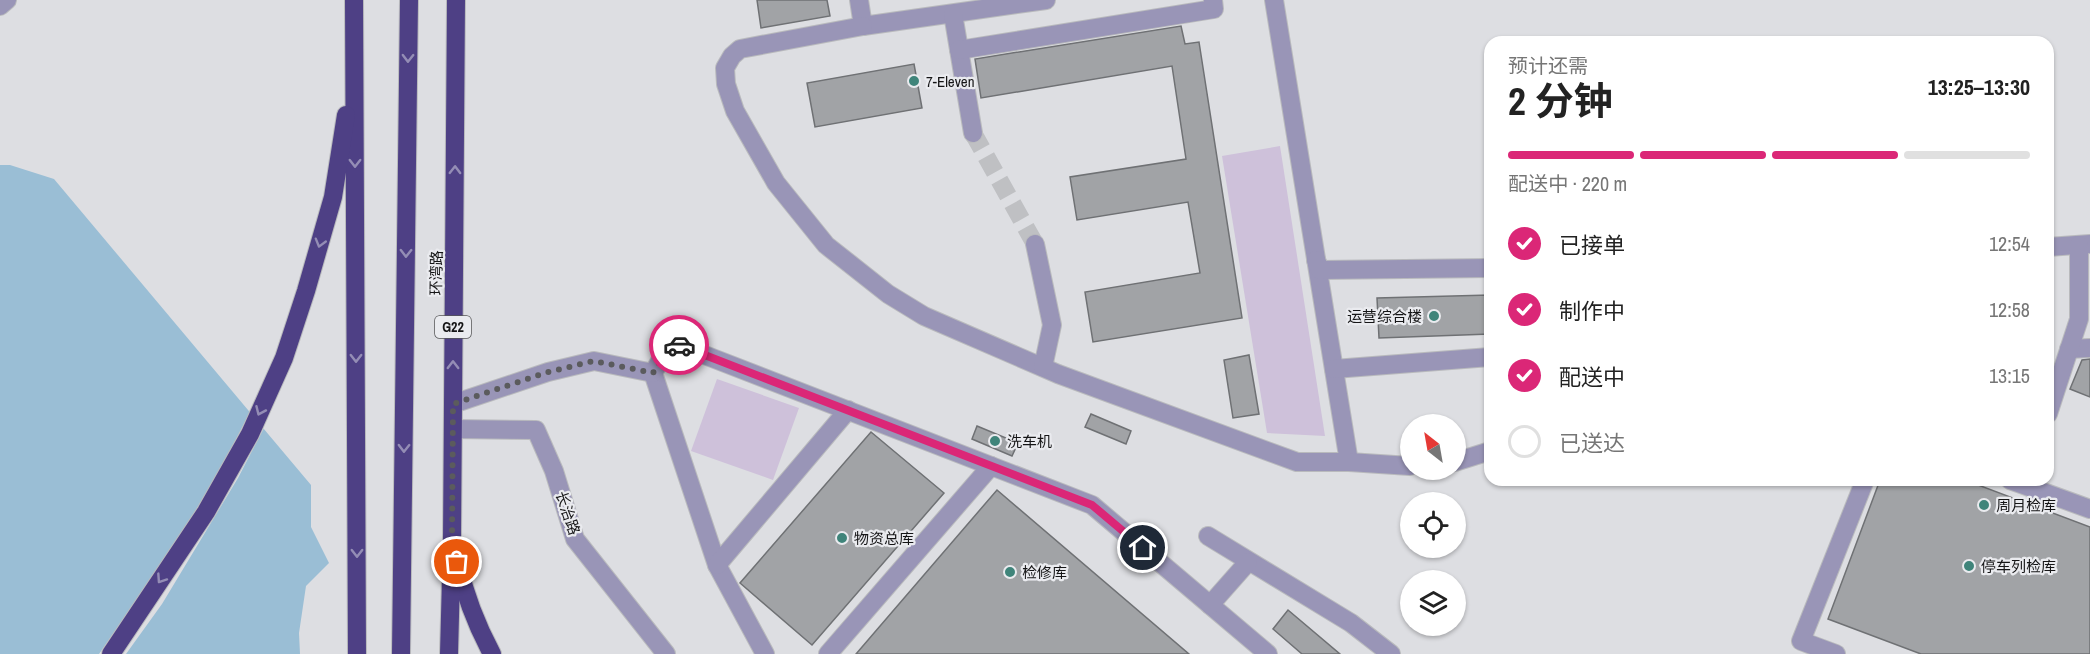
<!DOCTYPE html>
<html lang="zh">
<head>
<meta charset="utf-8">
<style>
	body { margin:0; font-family:"Archivo Narrow","Noto Sans SC",sans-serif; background:#f6f6f6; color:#222; height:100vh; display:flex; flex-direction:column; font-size:22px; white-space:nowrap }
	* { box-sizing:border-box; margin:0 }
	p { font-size:20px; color:#767676 }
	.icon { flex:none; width:33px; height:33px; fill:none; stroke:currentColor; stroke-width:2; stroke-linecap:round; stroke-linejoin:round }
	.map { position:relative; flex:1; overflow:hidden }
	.panel { position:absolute; left:1484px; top:36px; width:570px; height:450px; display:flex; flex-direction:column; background:#fff; border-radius:18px; box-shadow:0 2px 4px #0004 }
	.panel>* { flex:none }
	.needle { width:39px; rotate:329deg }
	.buttons { position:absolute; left:1400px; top:414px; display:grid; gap:12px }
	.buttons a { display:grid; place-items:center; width:66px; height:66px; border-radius:50%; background:#fff; box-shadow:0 2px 4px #0004; font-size:30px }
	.pin { position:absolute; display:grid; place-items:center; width:51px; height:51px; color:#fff; margin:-26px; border:3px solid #fff; border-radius:50%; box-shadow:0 2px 6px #0007 }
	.courier { position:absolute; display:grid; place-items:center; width:60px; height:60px; margin:-30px; border:4px solid #db2777; border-radius:50%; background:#fff; color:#222; box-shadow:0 2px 8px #0007 }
	.overview em { font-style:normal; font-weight:700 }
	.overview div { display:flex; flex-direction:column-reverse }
	.overview { display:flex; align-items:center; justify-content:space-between; height:102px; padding:0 24px }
	h1 { font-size:39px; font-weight:700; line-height:45px }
	.bar { display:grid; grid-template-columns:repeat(4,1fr); gap:9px 6px; align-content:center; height:72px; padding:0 24px }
	.bar i { height:8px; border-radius:4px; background:#e0e0e0 }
	.bar .active { background:#db2777 }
	.bar p { grid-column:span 4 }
	ol { padding:0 24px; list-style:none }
	li { display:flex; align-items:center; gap:18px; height:66px }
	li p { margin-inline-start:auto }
	li .icon { padding:6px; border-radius:50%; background:#db2777; color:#fff; stroke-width:4 }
	li:last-child { color:#767676 }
	li i { width:33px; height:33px; border:3px solid #e0e0e0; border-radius:50% }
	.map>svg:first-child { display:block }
	.green { fill:#cec1da }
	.water { fill:#9abed5 }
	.pier { fill:#dddee2 }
	.building { fill:#a1a3a6; stroke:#6f7174; stroke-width:1.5 }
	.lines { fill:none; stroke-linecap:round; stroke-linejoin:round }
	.minor-tunnel { stroke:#bfc0c3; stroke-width:18; stroke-dasharray:18 9; stroke-linecap:butt }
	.minor-casing { stroke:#b9babd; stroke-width:20 }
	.highway-casing { stroke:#b9babd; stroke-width:20 }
	.minor { stroke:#9995b7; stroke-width:18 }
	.highway { stroke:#4e4085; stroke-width:18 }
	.oneway { stroke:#948db5 }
	.done { stroke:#5b5b5d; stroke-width:6; stroke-dasharray:0 10.8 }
	.route { stroke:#db2777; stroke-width:8 }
	.poi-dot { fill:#3f847a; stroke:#eaebef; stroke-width:2 }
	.labels { text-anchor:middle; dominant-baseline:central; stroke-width:4.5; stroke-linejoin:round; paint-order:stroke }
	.shield { fill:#eaebef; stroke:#555557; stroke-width:1.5 }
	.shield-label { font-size:14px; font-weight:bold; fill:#151516 }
	.poi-label { font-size:15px; fill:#151516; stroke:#eaebef; text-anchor:start }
	.street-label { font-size:15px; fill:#151516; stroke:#eaebef }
</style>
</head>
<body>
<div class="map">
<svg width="2090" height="654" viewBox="0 0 2090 654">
	<rect width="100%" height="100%" fill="#dddee2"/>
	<g class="green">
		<path d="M1280,146L1325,436L1267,433L1222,156Z"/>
		<path d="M717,379L799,408L773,480L691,451Z"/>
	</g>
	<path class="water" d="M0,165H10L54,179L311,485V527L329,563L306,586L299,633L300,654H0Z"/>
	<path class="pier" d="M251,410L265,426L238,478L162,604L126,654H99L179,538L220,470Z"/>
	<g class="building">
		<path d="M757,0H827L830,16L761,28Z"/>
		<path d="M1181,26L1185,44L1199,42L1242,318L1093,342L1085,292L1200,273L1188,202L1077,220L1070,177L1186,159L1172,66L981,98L975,59Z"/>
		<path d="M914,64L922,108L815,127L807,83Z"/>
		<path d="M1490,295V334L1379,338L1377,298Z"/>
		<path d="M1249,355L1259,414L1233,418L1224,360Z"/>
		<path d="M2090,359V397L2070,389L2082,360Z"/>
		<path d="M1091,414L1131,431L1126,444L1085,427Z"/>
		<path d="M977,426L1018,443L1012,456L972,439Z"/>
		<path d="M871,432L944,493L812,645L740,583Z"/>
		<path d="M1880,480H1965L2090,527V654H1921L1828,619Z"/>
		<path d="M997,490L1189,654H856Z"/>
		<path d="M1288,610L1340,654H1302L1273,629Z"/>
	</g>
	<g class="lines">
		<path class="minor-tunnel" d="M973,133L1035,244"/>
		<defs>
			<g id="minor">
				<path d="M859,0L863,26L1046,0"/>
				<path d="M1274,0L1349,462"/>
				<path d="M0,6L7,0"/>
				<path d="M953,14L973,133"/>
				<path d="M863,26L740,49L732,56L725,68L726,84L735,111L776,183L826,245L888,294L924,316L1058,374L1297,462H1349L1410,466"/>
				<path d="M959,50L1214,9L1213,0"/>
				<path d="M1035,244L1052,325L1043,367"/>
				<path d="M2048,247L2090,244"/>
				<path d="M1316,260L1320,270L1490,268"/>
				<path d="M2069,349L2090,348"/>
				<path d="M1334,369L1490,357"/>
				<path d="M653,373L717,565L765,654"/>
				<path d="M453,404L548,372L594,361L653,373L671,342L1092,505L1268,654"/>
				<path d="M2048,414L2079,319V245"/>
				<path d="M453,429L536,430L554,471L575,539L666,654"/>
				<path d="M1455,462L1490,451"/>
				<path d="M2010,480L2090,509"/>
				<path d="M1208,536L1351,623L1391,654"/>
				<path d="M717,565L848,410"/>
				<path d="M1210,605L1248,562"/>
				<path d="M828,654L991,466"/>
				<path d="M1836,654L1801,641L1865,480"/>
			</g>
			<g id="highway">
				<path d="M354,0L357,654"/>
				<path d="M458,564C465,595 477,626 492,654"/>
				<path d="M111,654L206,512L250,434L284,358L306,291L333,197L346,115"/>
				<path d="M401,654L409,0"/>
				<path d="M449,654L452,540L456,0"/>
			</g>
		</defs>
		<use href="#minor" class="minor-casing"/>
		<use href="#highway" class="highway-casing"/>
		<use href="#minor" class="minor"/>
		<use href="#highway" class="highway"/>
	</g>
	<defs><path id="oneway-chevron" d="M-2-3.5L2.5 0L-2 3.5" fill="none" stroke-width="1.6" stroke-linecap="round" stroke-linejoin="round" transform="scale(1.5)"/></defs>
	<g class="oneway">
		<use href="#oneway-chevron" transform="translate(408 58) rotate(91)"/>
		<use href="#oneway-chevron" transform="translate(355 163) rotate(90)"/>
		<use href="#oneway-chevron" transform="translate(455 170) rotate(-89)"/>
		<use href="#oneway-chevron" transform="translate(320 243) rotate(106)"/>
		<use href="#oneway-chevron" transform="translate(406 253) rotate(91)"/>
		<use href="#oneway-chevron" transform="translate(356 358) rotate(90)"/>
		<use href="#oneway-chevron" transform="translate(453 365) rotate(-90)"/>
		<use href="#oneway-chevron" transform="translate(260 411) rotate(114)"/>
		<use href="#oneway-chevron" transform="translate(404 448) rotate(91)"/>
		<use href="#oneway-chevron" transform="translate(357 553) rotate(90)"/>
		<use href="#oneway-chevron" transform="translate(161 579) rotate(124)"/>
	</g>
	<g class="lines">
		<path class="done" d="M457,562L452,540L453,404L548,372L594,361L653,373L671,342L679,345"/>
		<path class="route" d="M679,345L1092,505L1143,548"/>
	</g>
	<g class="poi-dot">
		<circle cx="914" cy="81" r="6"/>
		<circle cx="1434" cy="316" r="6"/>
		<circle cx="995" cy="441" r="6"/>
		<circle cx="1984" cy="505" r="6"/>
		<circle cx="842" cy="538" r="6"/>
		<circle cx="1969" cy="566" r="6"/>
		<circle cx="1010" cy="572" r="6"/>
	</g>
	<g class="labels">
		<rect class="shield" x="435" y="316" width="36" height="22" rx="4.5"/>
		<g class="shield-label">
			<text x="453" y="327">G22</text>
		</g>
		<g class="poi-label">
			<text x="926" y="81">7-Eleven</text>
			<text x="1422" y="316" text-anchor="end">运营综合楼</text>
			<text x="1007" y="441">洗车机</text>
			<text x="1996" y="505">周月检库</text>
			<text x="854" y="538">物资总库</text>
			<text x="1981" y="566">停车列检库</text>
			<text x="1022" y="572">检修库</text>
		</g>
		<g class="street-label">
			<text transform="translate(436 273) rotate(-89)">环湾路</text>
			<text transform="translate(568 513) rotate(71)">长治路</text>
		</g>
	</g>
</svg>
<div class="buttons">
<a><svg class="needle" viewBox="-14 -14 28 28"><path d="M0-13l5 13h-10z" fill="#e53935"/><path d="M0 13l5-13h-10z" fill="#767676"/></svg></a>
<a><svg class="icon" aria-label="locate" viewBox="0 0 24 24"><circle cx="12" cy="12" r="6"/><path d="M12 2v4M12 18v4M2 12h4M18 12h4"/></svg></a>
<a><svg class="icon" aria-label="layers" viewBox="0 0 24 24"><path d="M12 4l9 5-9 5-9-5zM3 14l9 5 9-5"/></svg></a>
</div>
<div class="pin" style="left:457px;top:562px;background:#ea580c"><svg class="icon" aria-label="bag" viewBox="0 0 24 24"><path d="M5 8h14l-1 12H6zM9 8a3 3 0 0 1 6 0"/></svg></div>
<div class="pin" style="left:1143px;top:548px;background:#1f2937"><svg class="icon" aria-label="home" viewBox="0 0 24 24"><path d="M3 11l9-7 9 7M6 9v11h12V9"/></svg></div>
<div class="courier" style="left:679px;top:345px"><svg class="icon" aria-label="car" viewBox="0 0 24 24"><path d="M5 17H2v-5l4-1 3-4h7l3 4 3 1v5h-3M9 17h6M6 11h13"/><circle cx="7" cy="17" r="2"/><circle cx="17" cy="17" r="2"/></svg></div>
<section class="panel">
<div class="overview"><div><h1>2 分钟</h1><p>预计还需</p></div><em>13:25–13:30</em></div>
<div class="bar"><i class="active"></i><i class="active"></i><i class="active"></i><i></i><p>配送中 · 220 m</p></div>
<ol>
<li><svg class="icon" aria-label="check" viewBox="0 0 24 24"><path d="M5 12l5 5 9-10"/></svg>已接单<p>12:54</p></li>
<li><svg class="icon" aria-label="check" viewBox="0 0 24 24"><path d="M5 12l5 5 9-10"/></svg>制作中<p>12:58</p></li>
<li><svg class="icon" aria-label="check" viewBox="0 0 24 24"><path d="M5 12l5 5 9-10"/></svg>配送中<p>13:15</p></li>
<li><i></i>已送达</li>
</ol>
</section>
</div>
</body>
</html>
